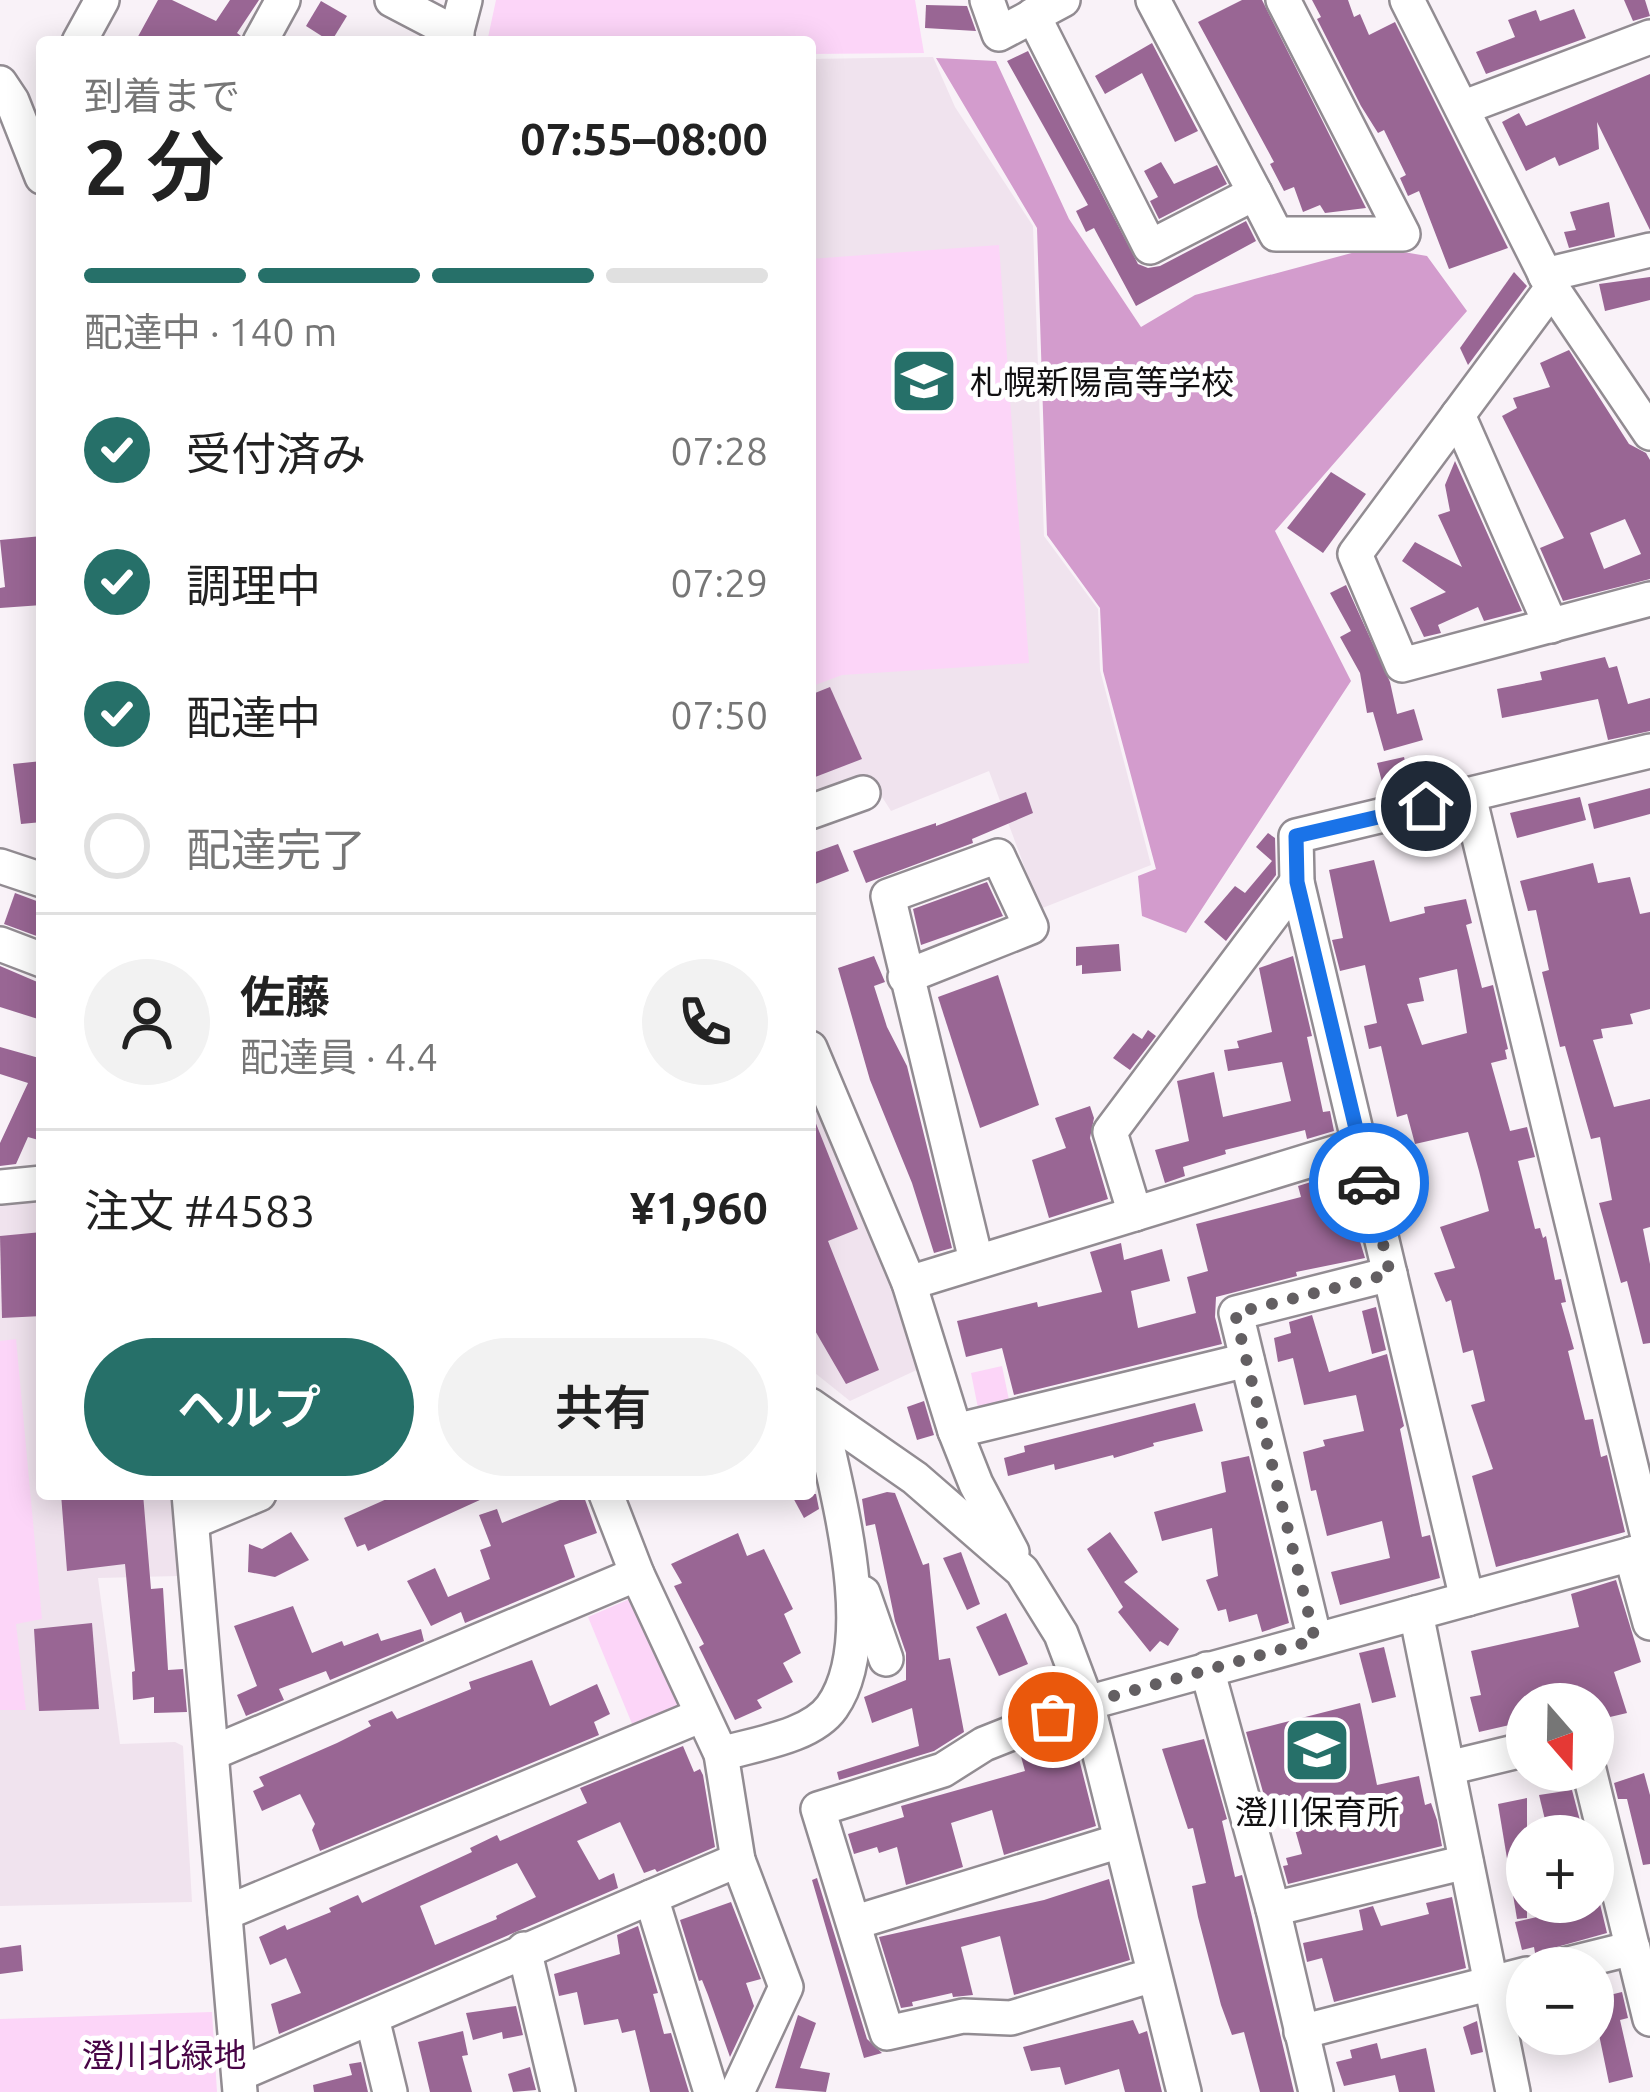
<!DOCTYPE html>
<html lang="ja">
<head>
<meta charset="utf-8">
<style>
	body { margin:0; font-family:Ubuntu,"Noto Sans JP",sans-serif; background:#f2f2f2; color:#222; height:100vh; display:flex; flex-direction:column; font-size:45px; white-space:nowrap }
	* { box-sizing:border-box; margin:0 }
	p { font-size:39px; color:#767676 }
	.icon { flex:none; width:66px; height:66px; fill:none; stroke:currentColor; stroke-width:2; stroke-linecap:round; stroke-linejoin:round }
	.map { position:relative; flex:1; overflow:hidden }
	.details { position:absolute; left:36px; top:36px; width:780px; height:1464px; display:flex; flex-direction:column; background:#fff; border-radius:12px; box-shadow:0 6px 30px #0003 }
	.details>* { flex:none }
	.needle { width:78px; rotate:160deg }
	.tools { position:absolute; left:1506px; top:1683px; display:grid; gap:24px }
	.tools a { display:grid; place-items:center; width:108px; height:108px; border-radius:50%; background:#fff; box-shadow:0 6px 30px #0003; font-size:60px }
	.pin { position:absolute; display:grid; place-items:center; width:102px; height:102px; color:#fff; margin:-51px; border:6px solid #fff; border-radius:50%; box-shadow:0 3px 12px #0007 }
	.courier { position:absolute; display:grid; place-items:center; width:120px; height:120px; margin:-60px; border:9px solid #1a73e8; border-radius:50%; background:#fff; color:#222; box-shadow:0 3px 15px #0007 }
	.headline em { font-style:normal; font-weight:600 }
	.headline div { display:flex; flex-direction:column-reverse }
	.headline { display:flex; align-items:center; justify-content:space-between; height:204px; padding:0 48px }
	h1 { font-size:78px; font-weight:600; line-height:90px }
	.bar { display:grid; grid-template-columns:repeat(4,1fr); gap:18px 12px; align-content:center; height:144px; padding:0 48px }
	.bar i { height:15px; border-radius:9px; background:#e0e0e0 }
	.bar .active { background:#267069 }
	.bar p { grid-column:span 4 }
	.line { display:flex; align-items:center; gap:30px; padding:0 48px; border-top:3px solid #e0e0e0 }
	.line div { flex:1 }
	.round { display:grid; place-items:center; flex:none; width:126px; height:126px; border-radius:63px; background:#f2f2f2 }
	ol { padding:0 48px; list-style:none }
	li { display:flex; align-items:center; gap:36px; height:132px }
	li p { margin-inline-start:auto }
	li .icon { padding:12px; border-radius:50%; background:#267069; color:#fff; stroke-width:4 }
	li:last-child { color:#767676 }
	li i { width:66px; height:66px; border:6px solid #e0e0e0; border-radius:50% }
	.button { display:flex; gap:24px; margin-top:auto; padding:24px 48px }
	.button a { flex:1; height:138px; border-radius:72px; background:#267069; color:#fff; font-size:48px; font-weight:600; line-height:138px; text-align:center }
	.button a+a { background:#f2f2f2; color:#222 }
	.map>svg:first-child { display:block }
	.built { fill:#f0e3ee }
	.green { fill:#fcd5f8 }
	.forest { fill:#d39ccd }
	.building { fill:#996694; fill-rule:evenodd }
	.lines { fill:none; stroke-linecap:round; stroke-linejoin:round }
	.minor-casing { stroke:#928c92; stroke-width:38 }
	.minor { stroke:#fff; stroke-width:33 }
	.done { stroke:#635f62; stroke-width:12; stroke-dasharray:0 21.6 }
	.route { stroke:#1a73e8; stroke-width:15 }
	.labels { text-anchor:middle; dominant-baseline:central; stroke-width:10; stroke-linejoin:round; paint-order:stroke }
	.poi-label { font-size:33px; fill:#121012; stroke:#fff; text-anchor:start }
	.park-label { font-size:33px; fill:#480546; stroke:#fff }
</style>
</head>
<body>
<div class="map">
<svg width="1650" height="2092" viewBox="0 0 1650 2092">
	<rect width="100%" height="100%" fill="#f9f2f8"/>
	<g class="built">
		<path d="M933,57L955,107L1033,226L1044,536L1098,609L1100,670L1151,865L1040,909L989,771L891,811L870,778L810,799V59Z"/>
		<path d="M810,1036L936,1361L850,1401L810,1369Z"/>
		<path d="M42,1201V1494H170L178,1576L98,1578L120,1744L175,1742L183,1746L192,1902L0,1906V1204Z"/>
	</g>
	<g class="green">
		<path d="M496,0H915L924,53L810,54V42H487Z"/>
		<path d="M999,245L1029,663L842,675L810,687V259Z"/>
		<path d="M16,1339L42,1619L16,1624L26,1710H0V1341Z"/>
		<path d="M1002,1366L1009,1400L978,1408L971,1373Z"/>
		<path d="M641,1594L687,1708L635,1731L588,1617Z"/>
		<path d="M212,2012L217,2092H0V2019Z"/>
	</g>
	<path class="forest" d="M936,58L996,61L1069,219L1141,327L1195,295L1374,247L1427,256L1467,311L1275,531L1351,681L1186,933L1142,916L1138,876L1156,869L1103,671L1100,608L1047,535L1037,228Z"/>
	<g class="building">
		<path d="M158,0H172L216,21L230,0H259L237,33L241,36L239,42H135Z"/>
		<path d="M1242,0H1262L1366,208L1325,213L1320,205L1303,212L1294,187L1284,191L1270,164L1274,162L1198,22Z"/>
		<path d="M1312,0H1348L1354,17L1360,14L1369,35L1395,22L1508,248L1449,269L1419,191L1408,196L1400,178L1406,175L1384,130L1378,133L1361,106L1317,19L1321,17Z"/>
		<path d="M1624,0H1645L1650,16L1633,21Z"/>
		<path d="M321,1L347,16L331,42L306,26Z"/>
		<path d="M926,5L967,6L976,31L925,28Z"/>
		<path d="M1574,9L1586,38L1486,74L1476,52L1515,37L1508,20L1536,10L1540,21Z"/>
		<path d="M1152,43L1198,131L1175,142L1142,73L1105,94L1095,76Z"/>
		<path d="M1028,51L1138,264L1148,268L1160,266L1246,221L1256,241L1136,306L1094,228L1086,232L1076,211L1088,205L1007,61Z"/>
		<path d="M1650,74V230L1597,122L1599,149L1559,166L1555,157L1526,171L1502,122L1519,113L1526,126Z"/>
		<path d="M1161,162L1174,184L1217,165L1227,184L1159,219L1150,201L1158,197L1144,171Z"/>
		<path d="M1609,202L1615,237L1569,248L1564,232L1576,230L1570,212Z"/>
		<path d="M1514,272L1527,286L1468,365L1460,348Z"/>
		<path d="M1650,277V300L1605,311L1599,284Z"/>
		<path d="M1569,350L1629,444L1646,453L1650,460V579L1563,601L1540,548L1564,538L1502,416L1517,408L1513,398L1550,387L1540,363ZM1625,519L1641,554L1604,569L1590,533Z"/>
		<path d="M1455,461L1522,611L1484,621L1478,607L1438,625L1441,633L1424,637L1410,608L1446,592L1402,561L1415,542L1462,567L1438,515L1450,511L1445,485Z"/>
		<path d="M1331,472L1366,494L1323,553L1287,528Z"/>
		<path d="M42,536V605L0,608V588L5,587L0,540Z"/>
		<path d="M1346,585L1390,682L1397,714L1414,709L1423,740L1384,751L1373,712L1367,713L1360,673L1340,637L1351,631L1330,593Z"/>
		<path d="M1605,657L1609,668L1617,666L1628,704L1650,698V731L1608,740L1598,699L1502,718L1497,689L1542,680L1540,672Z"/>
		<path d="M830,687L862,759L810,779V695Z"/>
		<path d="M1404,757L1411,786L1385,793L1377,763Z"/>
		<path d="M42,761V822L21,824L13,764Z"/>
		<path d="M1650,788V814L1594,829L1588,804Z"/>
		<path d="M1026,792L1033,813L972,839L973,843L866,883L853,851L936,823V826Z"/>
		<path d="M1580,797L1586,820L1517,838L1510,813Z"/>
		<path d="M1268,833L1275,838L1276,875L1226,941L1204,922L1235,886L1245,893L1272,861L1256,847Z"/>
		<path d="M838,844L849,871L810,886V854Z"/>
		<path d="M1374,860L1390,922L1425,913L1424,907L1466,899L1472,923L1466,925L1482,988L1493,985L1508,1049L1505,1050L1507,1059L1491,1063L1510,1131L1527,1127L1535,1157L1518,1161L1535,1229L1540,1228L1543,1238L1546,1236L1555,1280L1561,1279L1566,1302L1561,1303L1574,1349L1568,1351L1585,1420L1593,1419L1601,1457L1607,1455L1625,1532L1496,1567L1472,1476L1493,1469L1471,1405L1485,1401L1473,1350L1463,1353L1451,1300L1446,1302L1434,1273L1455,1268L1440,1227L1489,1211L1479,1171L1468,1132L1415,1144L1407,1114L1397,1117L1381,1046L1369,1049L1364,1026L1377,1023L1365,965L1340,971L1332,940L1343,938L1329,870ZM1457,969L1467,1033L1422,1045L1407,1004L1424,1001L1419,978Z"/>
		<path d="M1593,863L1598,883L1630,877L1640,914L1650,912V1009L1630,1014L1633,1024L1601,1029L1603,1038L1593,1040L1614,1107L1650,1099V1227L1643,1229L1650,1264V1343L1643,1344L1627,1281L1621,1283L1599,1203L1612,1200L1600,1137L1591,1139L1565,1046L1560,1047L1542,972L1549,970L1536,910L1528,911L1520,881Z"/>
		<path d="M987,882L1003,916L921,945L913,909Z"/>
		<path d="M15,893L42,903V938L4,924Z"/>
		<path d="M1119,944L1121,971L1082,974V965L1076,966V947Z"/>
		<path d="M874,956L885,982L874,986L887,1027L907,1066L952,1248L934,1253L912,1183L870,1080L838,968Z"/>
		<path d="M1293,956L1312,1036L1307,1037L1323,1112L1330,1111L1334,1131L1307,1139L1305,1130L1225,1150L1226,1154L1183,1167L1185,1176L1165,1183L1155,1150L1189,1141L1177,1081L1214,1072L1223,1117L1291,1101L1282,1062L1228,1071L1224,1050L1239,1048L1237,1041L1272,1032L1259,968Z"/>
		<path d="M0,966L42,984L38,1019L0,1007Z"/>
		<path d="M998,975L1039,1105L980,1128L938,997Z"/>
		<path d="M1148,1030L1156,1036L1130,1070L1113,1058L1133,1033L1142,1039Z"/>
		<path d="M0,1047L39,1058L42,1052V1141L28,1137L16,1164L0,1166V1143L28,1083L0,1074Z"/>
		<path d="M1090,1106L1094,1118L1090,1138L1108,1199L1049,1218L1032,1160L1066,1148L1055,1118Z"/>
		<path d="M811,1111L858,1229L828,1241L879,1370L846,1384L810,1322Z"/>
		<path d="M1327,1177L1330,1185L1342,1182L1365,1258L1296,1272L1297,1276L1216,1297L1215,1317L1222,1344L1014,1395L1002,1348L966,1357L957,1321L1037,1302L1038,1307L1102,1292L1090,1252L1121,1243L1124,1260L1162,1249L1170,1281L1131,1291L1138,1328L1196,1313L1187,1277L1208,1271L1196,1224L1301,1197L1298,1186Z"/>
		<path d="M42,1232V1316L2,1318L0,1236Z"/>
		<path d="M1376,1307L1386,1350L1372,1354L1362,1311Z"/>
		<path d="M1312,1315L1329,1372L1387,1354L1404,1426L1400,1429L1422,1537L1430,1535L1440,1578L1340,1605L1331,1572L1390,1558L1382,1521L1327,1536L1316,1490L1311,1491L1303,1452L1325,1446L1323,1440L1364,1431L1356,1395L1304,1405L1293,1358L1278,1362L1274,1338L1291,1333L1289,1322Z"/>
		<path d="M924,1401L934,1435L917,1440L907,1407Z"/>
		<path d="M1195,1403L1203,1431L1153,1443L1154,1446L1114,1458L1113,1455L1055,1470L1054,1464L1008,1476L1004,1458L1025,1452L1024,1446Z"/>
		<path d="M1249,1456L1289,1623L1262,1632L1257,1614L1229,1622L1226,1609L1218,1611L1206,1580L1218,1576L1212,1528L1162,1541L1154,1512L1226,1492L1221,1462Z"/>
		<path d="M887,1492L895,1493L923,1565L929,1563L939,1660L950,1658L964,1732L934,1751L839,1780L837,1772L919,1746L912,1708L872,1723L864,1697L906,1680V1653L895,1621L875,1524L866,1526L862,1499Z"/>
		<path d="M61,1494H143L151,1589L163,1588L168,1670L183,1669L187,1712L154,1713V1697L133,1700L132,1672L135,1671L125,1564L67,1571Z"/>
		<path d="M398,1494H493L368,1551L365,1544L357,1547L344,1518Z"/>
		<path d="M575,1494H583L597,1533L564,1545L575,1577L465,1623L461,1612L431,1626L407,1581L435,1568L448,1597L490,1579L480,1550L491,1546L479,1515L497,1509L502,1523Z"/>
		<path d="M791,1494H816L819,1509L804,1518Z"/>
		<path d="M291,1532L309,1560L275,1577L248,1572L249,1544L262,1549Z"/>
		<path d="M1110,1532L1138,1572L1124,1582L1179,1629L1168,1646L1160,1641L1150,1652L1118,1612L1123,1607L1087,1549Z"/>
		<path d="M738,1533L747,1556L764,1549L793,1609L784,1614L801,1653L783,1663L793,1682L757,1700L762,1708L735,1720L699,1647L704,1644L674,1586L682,1583L671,1564Z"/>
		<path d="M961,1552L980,1604L967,1610L943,1558Z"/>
		<path d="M1616,1580L1641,1662L1614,1672L1627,1713L1593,1721V1704H1527V1721L1479,1732L1470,1697L1481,1695L1471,1651L1579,1627L1571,1594Z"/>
		<path d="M293,1606L312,1653L342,1641L344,1646L378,1633L381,1641L421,1629L424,1641L330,1680L326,1671L279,1689L284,1700L246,1716L237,1695L257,1686L234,1626Z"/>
		<path d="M1006,1613L1028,1664L999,1676L976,1627Z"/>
		<path d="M92,1623L99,1709L39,1711L34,1629Z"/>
		<path d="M1384,1647L1396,1697L1372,1703L1359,1653Z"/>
		<path d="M532,1660L550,1706L597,1684L610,1714L594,1722L599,1735L320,1851L312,1830L315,1824L300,1794L262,1811L253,1791L264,1786L259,1777L337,1743L371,1726L368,1721L392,1711L397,1719L471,1689L469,1682Z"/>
		<path d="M1360,1703L1377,1785L1419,1776L1425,1805L1431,1803L1437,1820L1442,1846L1288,1884L1283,1866L1288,1865L1286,1858L1302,1854L1285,1794L1265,1799L1246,1732Z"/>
		<path d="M1204,1739L1227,1819L1222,1821L1235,1877L1242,1875L1294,2092H1260L1244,2032L1232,2035L1221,2005L1198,1917L1192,1886L1206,1883L1193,1828L1188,1829L1162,1749Z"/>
		<path d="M1075,1743L1096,1826L1004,1855L992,1810L951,1823L963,1867L906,1885L897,1847L879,1853L877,1847L854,1854L848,1834L904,1817L901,1806L1025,1771L1020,1753L1047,1745L1049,1750Z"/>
		<path d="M683,1746L694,1772L700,1769L703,1775L715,1847L657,1872L655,1869L644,1873L620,1822L577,1841L599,1880L614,1873L618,1888L279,2034L271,2004L301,1993L286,1958L270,1965L259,1937L285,1925L287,1930L331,1912L329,1908L358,1895L362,1903L472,1852L470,1848L497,1835L500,1841L587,1803L580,1788ZM517,1863L536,1897L496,1916L497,1919L435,1945L420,1906Z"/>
		<path d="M1644,1773L1650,1795V1864L1643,1865L1627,1799H1618L1614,1783Z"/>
		<path d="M1572,1790L1584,1836H1549L1539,1795Z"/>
		<path d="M1527,1798V1918L1517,1919L1498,1804Z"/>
		<path d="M1593,1875L1607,1933L1535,1953L1534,1947L1522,1950L1515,1922L1567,1910L1565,1902H1593Z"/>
		<path d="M817,1878L867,2039L882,2053L864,2058L812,1880Z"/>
		<path d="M1109,1879L1130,1960L1014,1995L1000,1936L961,1947L973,1995L953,1997L952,1993L912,2002L913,2006L901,2008L879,1937L1044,1900Z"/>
		<path d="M1452,1897L1466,1968L1334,2002L1322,1958L1307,1962L1303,1943L1363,1930L1359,1910L1373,1906L1381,1926L1429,1914L1426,1903Z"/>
		<path d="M731,1902L761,1979L746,1983L754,2006L730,2057L708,1995L702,1980L699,1981L680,1920Z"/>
		<path d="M638,1926L658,1993L653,1994L664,2034L671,2033L689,2092H650L635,2030L622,2033L618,2019L584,2025L577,1992L559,1996L554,1974L620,1954L617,1935Z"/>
		<path d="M21,1945L23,1971L0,1974V1948Z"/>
		<path d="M1622,1992L1628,2018L1620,2020L1633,2077L1609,2083L1597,2025L1593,2026V1999Z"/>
		<path d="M516,2006L523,2035L503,2039L502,2032L473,2040L466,2013Z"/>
		<path d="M798,2015L816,2023L800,2068L830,2073L826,2092L775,2088Z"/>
		<path d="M1133,2020L1139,2034L1147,2031L1162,2092H1125L1119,2069L1065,2085L1060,2067L1031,2071L1023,2047Z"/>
		<path d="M1477,2021L1483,2052L1471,2055L1463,2027Z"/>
		<path d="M463,2031L468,2055L462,2056L472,2092H430L418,2042Z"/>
		<path d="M1377,2043L1381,2059L1426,2048L1435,2092H1399L1395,2075L1344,2086L1336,2062L1352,2058L1350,2050Z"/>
		<path d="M361,2062L368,2092H314L313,2085L352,2075L349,2064Z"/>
		<path d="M530,2067L536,2090L513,2092L508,2074Z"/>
	</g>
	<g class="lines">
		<defs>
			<g id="minor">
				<path d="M392,0L457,34"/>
				<path d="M987,0L999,34L1063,0"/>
				<path d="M1407,0L1552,288L1650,433"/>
				<path d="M1033,15L1150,247L1255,193L1153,0"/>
				<path d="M79,42L102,0"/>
				<path d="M260,42L283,0"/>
				<path d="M454,42L465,0"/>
				<path d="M0,83L12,101L42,177"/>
				<path d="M1462,108L1650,37"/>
				<path d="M1255,193L1276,234H1403L1283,0"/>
				<path d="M1545,275L1650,250"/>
				<path d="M1552,288L1355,554L1402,665L1650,599"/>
				<path d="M1458,415L1551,626"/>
				<path d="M1469,796L1650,1545"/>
				<path d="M810,812L863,793"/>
				<path d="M0,866L42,880"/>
				<path d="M0,944L42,960"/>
				<path d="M905,977L1031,927L998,856L888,896L976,1260"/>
				<path d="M810,1048L909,1283L955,1431L976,1484L1012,1552"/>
				<path d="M0,1187L42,1183"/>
				<path d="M1135,1214L1110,1132L1297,882"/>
				<path d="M909,1283L1360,1145"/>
				<path d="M810,1405L915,1478L1022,1571L1061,1634L1087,1703L1650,1549"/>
				<path d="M955,1431L1247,1360"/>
				<path d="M189,1494L240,2092"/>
				<path d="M606,1494L637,1574L721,1754L738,1860L786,1987L737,2092"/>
				<path d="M192,1522L259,1494"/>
				<path d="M1631,1554L1650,1623"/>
				<path d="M863,1593L886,1659"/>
				<path d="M1467,1599L1297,882L1296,836L1650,751"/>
				<path d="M1416,1613L1513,2092"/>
				<path d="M1315,1640L1236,1313L1390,1274"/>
				<path d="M1207,1669L1273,1909L1316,2092"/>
				<path d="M212,1753L637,1574"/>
				<path d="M721,1754C754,1744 811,1737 832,1707C880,1639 836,1490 820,1414"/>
				<path d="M1448,1768L1527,1749"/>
				<path d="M1589,1770L1650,2019"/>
				<path d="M1273,1909L1466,1862"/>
				<path d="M225,1913L702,1715"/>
				<path d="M856,1922L1120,1841"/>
				<path d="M524,1949L558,2092"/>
				<path d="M1552,1968L1633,1948"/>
				<path d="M1153,1975L1011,2018L963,2016L887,2033L818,1809L943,1770L984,1744L1087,1703L1184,2092"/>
				<path d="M372,2018L390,2092"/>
				<path d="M1301,2032L1527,1974"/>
				<path d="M239,2074L651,1897"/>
				<path d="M711,2092L651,1897L738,1860"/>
			</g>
		</defs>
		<use href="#minor" class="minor-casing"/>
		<use href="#minor" class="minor"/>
	</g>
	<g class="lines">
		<path class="done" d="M1053,1717L1088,1703L1315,1640L1235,1313L1390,1274L1369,1183"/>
		<path class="route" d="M1369,1183L1297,882L1296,836L1426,806"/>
	</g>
	<defs>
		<symbol id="school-square" viewBox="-11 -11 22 22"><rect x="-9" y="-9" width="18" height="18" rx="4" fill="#267069" stroke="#fff"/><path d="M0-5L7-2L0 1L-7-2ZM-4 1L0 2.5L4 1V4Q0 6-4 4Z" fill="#fff"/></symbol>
	</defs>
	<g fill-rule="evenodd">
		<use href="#school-square" x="886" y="343" width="76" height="76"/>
		<use href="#school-square" x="1279" y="1712" width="76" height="76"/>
	</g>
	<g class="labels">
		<g class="poi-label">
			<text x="970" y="381">札幌新陽高等学校</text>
			<text x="1317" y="1811" text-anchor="middle">澄川保育所</text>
		</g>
		<g class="park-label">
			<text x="164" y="2054">澄川北緑地</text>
		</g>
	</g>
</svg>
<div class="tools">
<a><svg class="needle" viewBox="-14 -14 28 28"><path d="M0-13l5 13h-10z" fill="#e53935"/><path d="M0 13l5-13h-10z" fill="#767676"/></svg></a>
<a>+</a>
<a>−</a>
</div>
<div class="pin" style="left:1053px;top:1717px;background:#ea580c"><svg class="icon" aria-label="bag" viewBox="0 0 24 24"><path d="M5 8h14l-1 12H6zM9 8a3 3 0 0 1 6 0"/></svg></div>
<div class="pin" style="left:1426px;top:806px;background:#1f2937"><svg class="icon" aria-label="home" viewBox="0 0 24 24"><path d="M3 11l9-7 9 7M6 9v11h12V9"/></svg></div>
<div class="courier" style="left:1369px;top:1183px"><svg class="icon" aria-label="car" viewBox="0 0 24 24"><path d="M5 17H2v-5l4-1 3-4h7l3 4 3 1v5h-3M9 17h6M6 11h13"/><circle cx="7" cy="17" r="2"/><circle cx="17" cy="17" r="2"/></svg></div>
<section class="details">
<div class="headline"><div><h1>2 分</h1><p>到着まで</p></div><em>07:55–08:00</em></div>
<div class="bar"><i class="active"></i><i class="active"></i><i class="active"></i><i></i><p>配達中 · 140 m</p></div>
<ol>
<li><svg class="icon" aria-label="check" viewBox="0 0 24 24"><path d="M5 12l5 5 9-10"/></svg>受付済み<p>07:28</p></li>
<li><svg class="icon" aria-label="check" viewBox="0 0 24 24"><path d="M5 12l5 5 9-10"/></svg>調理中<p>07:29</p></li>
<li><svg class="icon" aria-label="check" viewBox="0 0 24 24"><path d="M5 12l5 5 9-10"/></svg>配達中<p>07:50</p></li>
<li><i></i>配達完了</li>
</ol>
<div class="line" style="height:216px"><a class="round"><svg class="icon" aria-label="person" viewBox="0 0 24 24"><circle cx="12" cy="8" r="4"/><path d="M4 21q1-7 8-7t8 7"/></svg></a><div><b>佐藤</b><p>配達員 · 4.4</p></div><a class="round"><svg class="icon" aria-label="phone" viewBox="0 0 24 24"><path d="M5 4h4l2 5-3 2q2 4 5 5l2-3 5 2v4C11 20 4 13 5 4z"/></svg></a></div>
<div class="line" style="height:156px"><div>注文 #4583</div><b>¥1,960</b></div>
<div class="button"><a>ヘルプ</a><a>共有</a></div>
</section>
</div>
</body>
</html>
